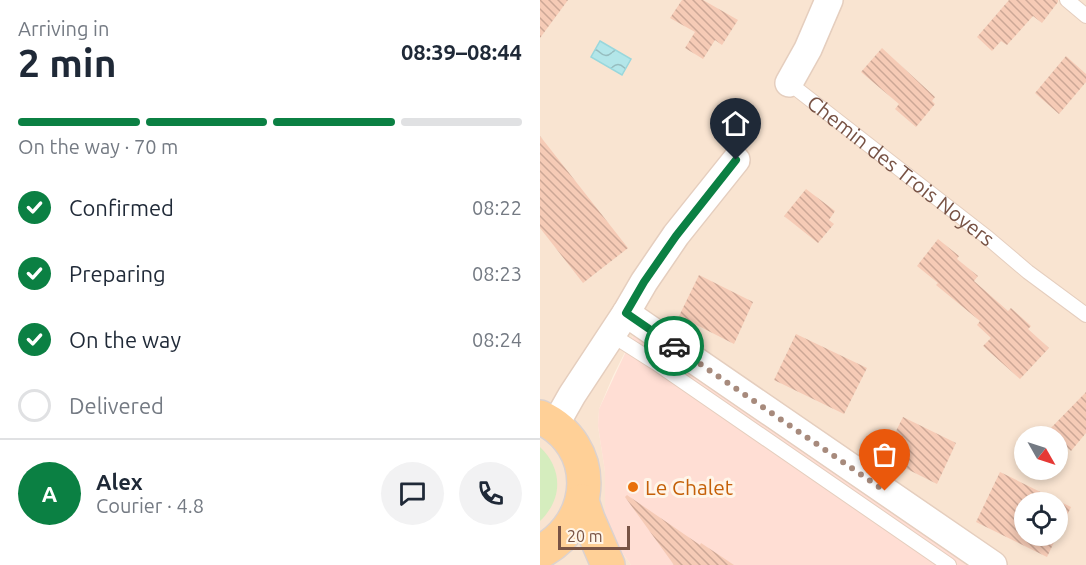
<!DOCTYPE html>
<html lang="en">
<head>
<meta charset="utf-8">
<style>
	body { margin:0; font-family:Ubuntu,sans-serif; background:#f2f2f3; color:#1f2937; height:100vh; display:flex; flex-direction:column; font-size:22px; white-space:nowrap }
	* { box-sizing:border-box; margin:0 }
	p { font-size:20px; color:#747a83 }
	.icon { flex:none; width:33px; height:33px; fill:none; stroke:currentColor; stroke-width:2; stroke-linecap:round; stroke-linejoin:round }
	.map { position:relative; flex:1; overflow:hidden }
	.panel { display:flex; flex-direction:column; background:#fff; width:540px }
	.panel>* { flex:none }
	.needle { width:39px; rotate:129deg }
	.tools { position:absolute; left:474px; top:426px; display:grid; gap:12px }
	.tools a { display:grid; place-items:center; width:54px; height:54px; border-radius:50%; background:#fff; box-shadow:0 3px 9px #0003; font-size:30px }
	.scale { position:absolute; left:18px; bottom:15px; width:72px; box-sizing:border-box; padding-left:6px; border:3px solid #785345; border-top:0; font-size:16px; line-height:21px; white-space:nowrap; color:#785345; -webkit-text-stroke:4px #fff5e9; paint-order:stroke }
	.pin { position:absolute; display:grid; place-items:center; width:51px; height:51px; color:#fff; margin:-62px -26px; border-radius:50% 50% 50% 0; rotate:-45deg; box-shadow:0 0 6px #0007 }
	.pin .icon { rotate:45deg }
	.courier { position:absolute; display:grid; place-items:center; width:60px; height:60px; margin:-30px; border:4px solid #0b8043; border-radius:50%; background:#fff; color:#222; box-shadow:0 2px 8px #0007 }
	.overview em { font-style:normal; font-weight:600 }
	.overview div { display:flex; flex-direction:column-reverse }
	.overview { display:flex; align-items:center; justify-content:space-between; height:102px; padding:0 18px }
	h1 { font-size:39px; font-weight:600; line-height:45px }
	.bar { display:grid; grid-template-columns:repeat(4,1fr); gap:9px 6px; align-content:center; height:72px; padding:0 18px }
	.bar i { height:8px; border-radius:4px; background:#e0e1e3 }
	.bar .selected { background:#0b8043 }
	.bar p { grid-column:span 4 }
	.line { display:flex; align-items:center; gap:15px; padding:0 18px; border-top:2px solid #e0e1e3 }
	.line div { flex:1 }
	.round { display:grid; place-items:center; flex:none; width:63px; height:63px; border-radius:32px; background:#f2f2f3 }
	ol { padding:0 18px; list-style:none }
	li { display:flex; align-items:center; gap:18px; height:66px }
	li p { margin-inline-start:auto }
	li .icon { padding:6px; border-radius:50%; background:#0b8043; color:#fff; stroke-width:4 }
	li:last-child { color:#747a83 }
	li i { width:33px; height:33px; border:3px solid #e0e1e3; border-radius:50% }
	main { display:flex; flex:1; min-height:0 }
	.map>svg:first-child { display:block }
	.residential { fill:#f9e4d1; fill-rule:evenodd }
	.commercial { fill:#ffded4 }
	.garden { fill:#d5edbe }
	.water { fill:url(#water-waves); stroke:#99d7dc; stroke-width:1.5 }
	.building { fill:url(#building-back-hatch) }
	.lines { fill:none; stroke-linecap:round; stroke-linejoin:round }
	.service-casing { stroke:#e5cebe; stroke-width:16 }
	.minor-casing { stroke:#e5cebe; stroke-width:30 }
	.primary-casing { stroke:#dcd2cf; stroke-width:36 }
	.service { stroke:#fff; stroke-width:14 }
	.minor { stroke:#fff; stroke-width:27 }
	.primary { stroke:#ffd097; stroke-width:33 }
	.done { stroke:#a78a7c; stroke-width:6; stroke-dasharray:0 10.8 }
	.route { stroke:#0b8043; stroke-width:8 }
	.food-dot { fill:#e8710a; stroke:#fff5e9; stroke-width:2 }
	.labels { text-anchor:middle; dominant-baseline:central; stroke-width:6; stroke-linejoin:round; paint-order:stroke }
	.street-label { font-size:21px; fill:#785345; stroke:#fff5e9 }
	.food-label { font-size:21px; fill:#c56008; stroke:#fff5e9; text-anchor:start }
</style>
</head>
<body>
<main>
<section class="panel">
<div class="overview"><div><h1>2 min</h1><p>Arriving in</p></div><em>08:39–08:44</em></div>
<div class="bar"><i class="selected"></i><i class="selected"></i><i class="selected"></i><i></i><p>On the way · 70 m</p></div>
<ol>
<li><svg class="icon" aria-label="check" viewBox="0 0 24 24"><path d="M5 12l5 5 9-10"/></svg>Confirmed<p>08:22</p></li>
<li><svg class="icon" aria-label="check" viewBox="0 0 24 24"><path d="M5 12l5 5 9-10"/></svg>Preparing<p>08:23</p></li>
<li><svg class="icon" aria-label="check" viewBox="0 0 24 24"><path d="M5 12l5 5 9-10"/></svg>On the way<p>08:24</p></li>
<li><i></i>Delivered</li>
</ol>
<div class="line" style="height:108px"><b class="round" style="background:#0b8043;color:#fff">A</b><div><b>Alex</b><p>Courier · 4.8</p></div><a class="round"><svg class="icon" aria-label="chat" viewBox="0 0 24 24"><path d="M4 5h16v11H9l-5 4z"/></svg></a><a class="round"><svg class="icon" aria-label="phone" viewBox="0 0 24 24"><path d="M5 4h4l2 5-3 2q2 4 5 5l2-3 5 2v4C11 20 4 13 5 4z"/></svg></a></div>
</section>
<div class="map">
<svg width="546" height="565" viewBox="0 0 546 565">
	<defs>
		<pattern id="water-waves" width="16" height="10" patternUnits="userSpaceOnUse" patternTransform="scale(1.5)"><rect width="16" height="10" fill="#b3e6e9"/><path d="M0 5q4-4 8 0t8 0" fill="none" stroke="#96bdbf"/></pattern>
		<pattern id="building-back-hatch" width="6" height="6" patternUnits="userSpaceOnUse" patternTransform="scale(1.5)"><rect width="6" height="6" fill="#f6cbb6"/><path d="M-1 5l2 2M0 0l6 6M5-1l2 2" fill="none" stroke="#cca796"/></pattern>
	</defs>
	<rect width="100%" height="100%" fill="#fef1e1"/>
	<path class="residential" d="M0,0H546V565H440L96,330L73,376L59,409L58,426L65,472V523L80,550L91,565H0ZM484,436H518V470H484ZM484,502H518V536H484Z"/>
	<path class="commercial" d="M96,330L440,565H91L70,536L65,523V472L58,426L59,409Z"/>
	<path class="garden" d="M0,447C23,469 23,499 0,521Z"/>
	<path class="water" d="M60,41L91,59L82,75L51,57Z"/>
	<g class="building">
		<path d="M0,0H28L0,38Z"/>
		<path d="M142,0H163L198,20L182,45L175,40L163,59L145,48L155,32L130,18Z"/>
		<path d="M469,0H518V2L502,23L493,16L467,45L461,41L452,51L437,37Z"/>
		<path d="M342,48L395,97L392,101L395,104L376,127L355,109L359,104L321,72Z"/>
		<path d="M526,56L546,74V82L519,114L495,93Z"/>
		<path d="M0,136L88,248L43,283L0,228Z"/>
		<path d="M266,189L295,211L289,220L294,224L278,243L244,216Z"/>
		<path d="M398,239L419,256L417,259L438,276L434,281L468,311L471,308L491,326L488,329L509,348L480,379L443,346L451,338L437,325L440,321L396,285L398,283L377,266Z"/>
		<path d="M159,275L213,302L194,344L139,316Z"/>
		<path d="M256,334L327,368L304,414L234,380Z"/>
		<path d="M546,392V433L531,451L518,439V436H514L508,431Z"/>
		<path d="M363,417L416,443L397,484L343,457Z"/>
		<path d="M460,472L531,507L518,535V502H484V536H517L507,557L436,522Z"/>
		<path d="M87,495L160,545L161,543L194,565H134L85,497Z"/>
	</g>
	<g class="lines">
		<defs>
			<g id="service">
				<path d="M527,0L546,16"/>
				<path id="s1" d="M249,83L448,238L488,272L546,315"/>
				<path d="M72,335L116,363L409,565"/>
			</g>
			<g id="minor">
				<path d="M249,83L268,49L289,0"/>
				<path d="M86,313L453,565"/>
				<path d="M15,425L32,395L86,313L104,282L136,235L196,160"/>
			</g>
			<g id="primary">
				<path d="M0,417C60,445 57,522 0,552"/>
				<path d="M42,501L48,519L68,565"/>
			</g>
		</defs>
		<use href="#service" class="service-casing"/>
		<use href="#minor" class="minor-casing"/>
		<use href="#primary" class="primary-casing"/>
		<use href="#service" class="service"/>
		<use href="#minor" class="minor"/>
		<use href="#primary" class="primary"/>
	</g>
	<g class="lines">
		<path class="done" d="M134,346L345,491"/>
		<path class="route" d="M134,346L86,313L104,282L136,236L196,160"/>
	</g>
	<circle class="food-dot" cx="93" cy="487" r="6"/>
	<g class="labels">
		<g class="street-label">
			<text stroke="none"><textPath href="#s1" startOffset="142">Chemin des Trois Noyers</textPath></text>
		</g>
		<g class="food-label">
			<text x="105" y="487">Le Chalet</text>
		</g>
	</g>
</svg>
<div class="tools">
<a><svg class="needle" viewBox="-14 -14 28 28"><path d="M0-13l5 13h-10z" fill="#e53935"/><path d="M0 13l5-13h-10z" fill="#747a83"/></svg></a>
<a><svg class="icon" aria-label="locate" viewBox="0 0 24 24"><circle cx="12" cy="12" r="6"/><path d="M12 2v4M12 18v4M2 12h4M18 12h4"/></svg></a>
</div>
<div class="scale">20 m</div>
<div class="pin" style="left:345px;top:491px;background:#ea580c"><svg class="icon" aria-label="bag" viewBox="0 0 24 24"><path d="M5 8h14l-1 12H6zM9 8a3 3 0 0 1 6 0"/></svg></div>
<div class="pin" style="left:196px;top:160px;background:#1f2937"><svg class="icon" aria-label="home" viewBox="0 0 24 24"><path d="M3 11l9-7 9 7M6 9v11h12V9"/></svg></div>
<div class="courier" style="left:134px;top:346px"><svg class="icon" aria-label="car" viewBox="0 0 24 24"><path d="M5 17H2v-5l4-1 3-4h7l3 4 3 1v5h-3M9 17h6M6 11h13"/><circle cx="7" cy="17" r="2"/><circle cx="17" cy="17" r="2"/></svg></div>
</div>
</main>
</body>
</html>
